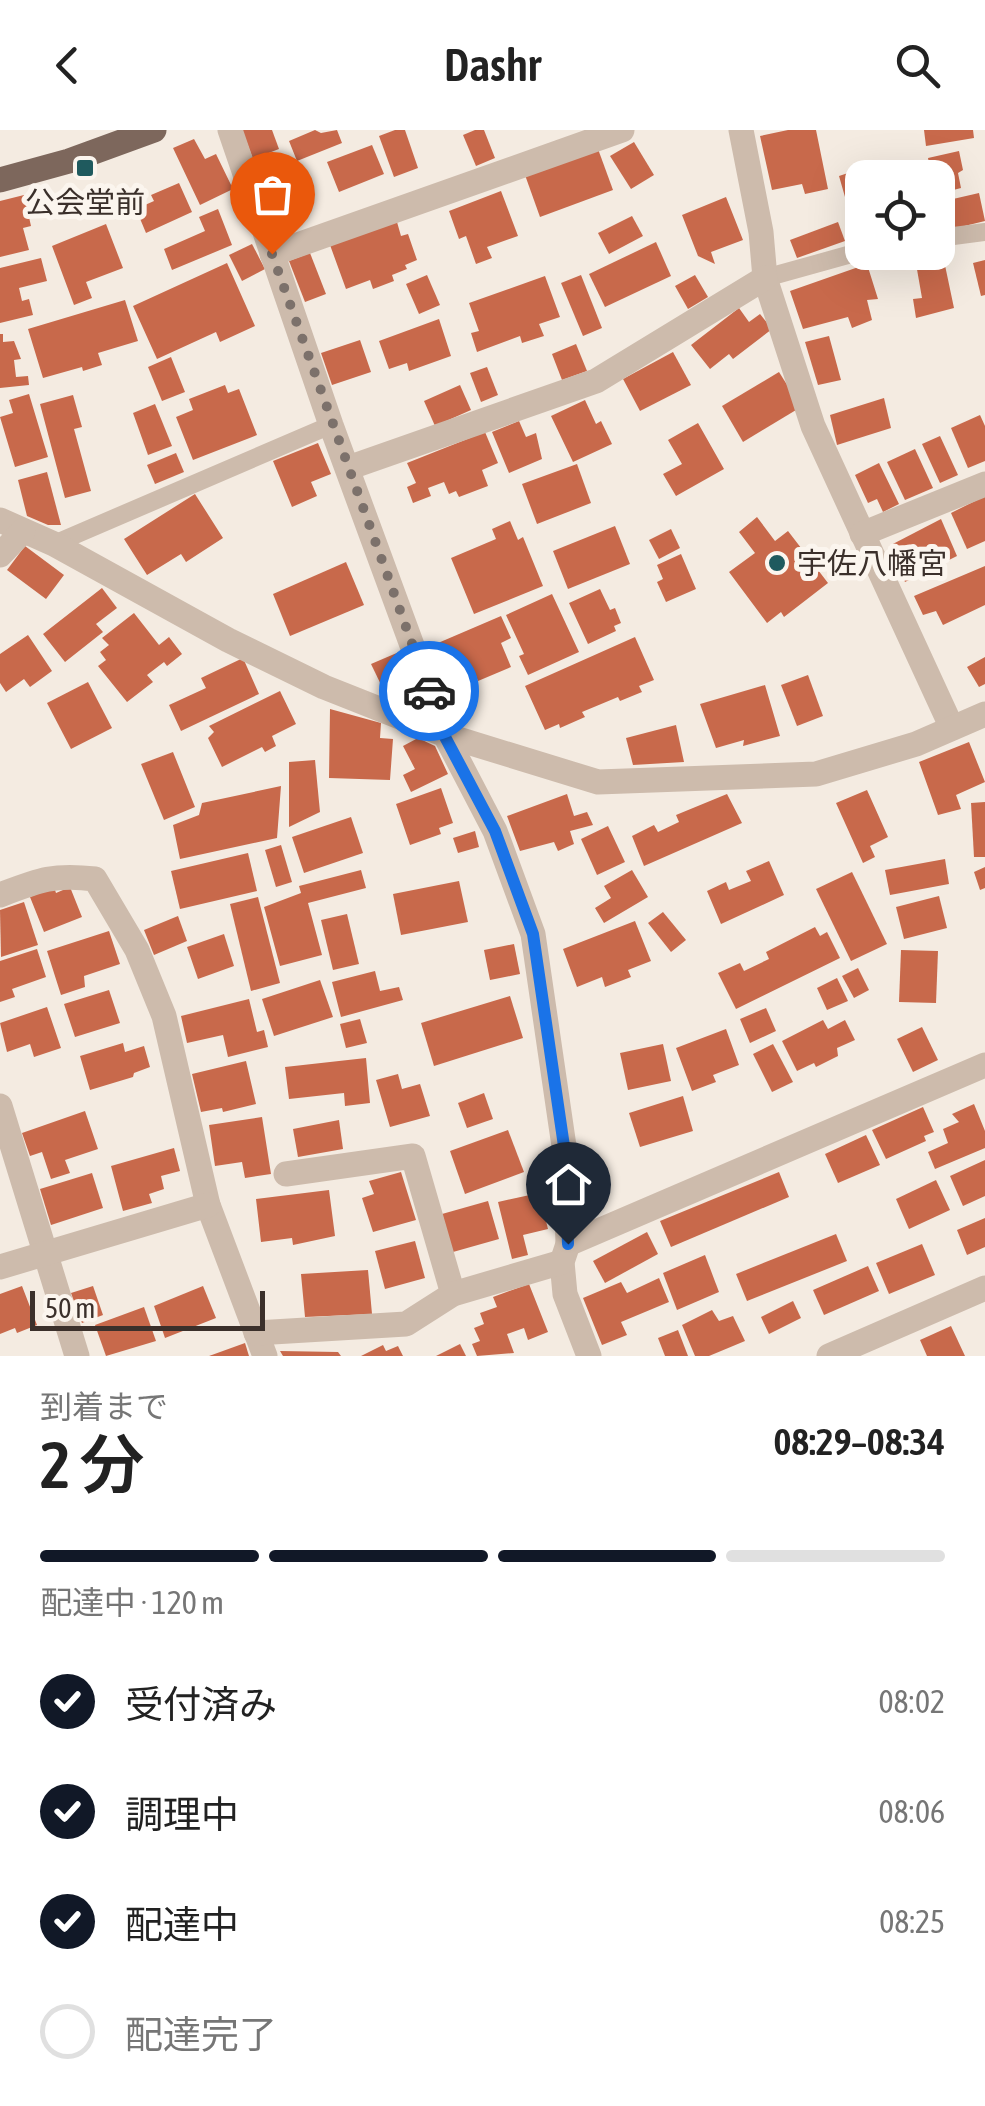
<!DOCTYPE html>
<html lang="ja">
<head>
<meta charset="utf-8">
<style>
	body { margin:0; font-family:"Asap Condensed","Noto Sans JP",sans-serif; background:#f6f6f6; color:#222; height:100vh; display:flex; flex-direction:column; font-size:38px; white-space:nowrap }
	* { box-sizing:border-box; margin:0 }
	p { font-size:32px; color:#767676 }
	.icon { flex:none; width:55px; height:55px; fill:none; stroke:currentColor; stroke-width:2; stroke-linecap:round; stroke-linejoin:round }
	.map { position:relative; height:1226px; overflow:hidden }
	.side { display:flex; flex-direction:column; background:#fff; flex:1 }
	.side>* { flex:none }
	.tools { position:absolute; left:845px; top:30px; display:grid; gap:20px }
	.tools a { display:grid; place-items:center; width:110px; height:110px; border-radius:20px; background:#fff; box-shadow:0 10px 40px #0002; font-size:50px }
	.scale { position:absolute; left:30px; bottom:25px; width:235px; box-sizing:border-box; padding-left:10px; border:5px solid #3b302b; border-top:0; font-size:28px; line-height:35px; white-space:nowrap; color:#3b302b; -webkit-text-stroke:8px #fbf5ee; paint-order:stroke }
	.pin { position:absolute; display:grid; place-items:center; width:85px; height:85px; color:#fff; margin:-102px -42px; border-radius:50% 50% 50% 0; rotate:-45deg; box-shadow:0 0 10px #0007 }
	.pin .icon { rotate:45deg }
	.courier { position:absolute; display:grid; place-items:center; width:100px; height:100px; margin:-50px; border:8px solid #1a73e8; border-radius:50%; background:#fff; color:#222; box-shadow:0 2px 12px #0007 }
	.headline em { font-style:normal; font-weight:600 }
	.headline div { display:flex; flex-direction:column-reverse }
	.headline { display:flex; align-items:center; justify-content:space-between; height:170px; padding:0 40px }
	h1 { font-size:65px; font-weight:600; line-height:75px }
	.bar { display:grid; grid-template-columns:repeat(4,1fr); gap:15px 10px; align-content:center; height:120px; padding:0 40px }
	.bar i { height:12px; border-radius:8px; background:#e0e0e0 }
	.bar .active { background:#111827 }
	.bar p { grid-column:span 4 }
	ol { padding:0 40px; list-style:none }
	li { display:flex; align-items:center; gap:30px; height:110px }
	li p { margin-inline-start:auto }
	li .icon { padding:10px; border-radius:50%; background:#111827; color:#fff; stroke-width:4 }
	li:last-child { color:#767676 }
	li i { width:55px; height:55px; border:5px solid #e0e0e0; border-radius:50% }
	header { display:flex; justify-content:space-between; align-items:center; height:130px; padding:0 40px; background:#fff; font-size:45px; font-weight:600 }
	.map>svg:first-child { display:block }
	.building { fill:#c8694b }
	.lines { fill:none; stroke-linecap:round; stroke-linejoin:round }
	.lane { stroke:#cdbbac; stroke-width:18 }
	.street { stroke:#cdbbac; stroke-width:25 }
	.primary { stroke:#7d675c; stroke-width:25 }
	.done { stroke:#7c716b; stroke-width:10; stroke-dasharray:0 18 }
	.route { stroke:#1a73e8; stroke-width:12 }
	.poi-dot { fill:#1f5a5e; stroke:#fbf5ee; stroke-width:4 }
	.labels { text-anchor:middle; dominant-baseline:central; stroke-width:10; stroke-linejoin:round; paint-order:stroke }
	.poi-label { font-size:30px; fill:#3b302b; stroke:#fbf5ee }
</style>
</head>
<body>
<header><svg class="icon" aria-label="back" viewBox="0 0 24 24"><path d="M15 5l-7 7 7 7"/></svg>Dashr<svg class="icon" aria-label="search" viewBox="0 0 24 24"><circle cx="10" cy="10" r="6"/><path d="M15 15l6 6"/></svg></header>
<div class="map">
<svg width="985" height="1226" viewBox="0 0 985 1226">
	<rect width="100%" height="100%" fill="#f4ebe1"/>
	<g class="building">
		<path d="M242,0H272L279,19L253,29Z"/>
		<path d="M315,0L321,3L337,0L342,13L297,31L289,11Z"/>
		<path d="M395,0H405L418,38L394,47L379,6Z"/>
		<path d="M475,0H484L495,28L476,36L463,5Z"/>
		<path d="M788,0H816L828,59L805,64L802,54L772,60L760,6Z"/>
		<path d="M924,0H973L974,8L926,16Z"/>
		<path d="M194,9L205,29L216,24L233,59L200,75L173,18Z"/>
		<path d="M634,12L654,45L631,59L610,26Z"/>
		<path d="M372,15L384,44L339,62L327,32Z"/>
		<path d="M598,19L613,60L540,87L525,45Z"/>
		<path d="M959,21L963,40L958,43L961,58L938,64V48H932L928,28Z"/>
		<path d="M869,36L872,48H862V107L857,109L839,46Z"/>
		<path d="M179,53L192,82L146,103L136,79L154,71L151,65Z"/>
		<path d="M501,61L518,106L487,117L492,128L476,134L466,106L459,109L449,81Z"/>
		<path d="M979,63L985,91L948,100L940,72Z"/>
		<path d="M24,65L31,96L23,98L29,120L0,127V71Z"/>
		<path d="M726,67L743,110L711,122L715,134L698,126L682,85Z"/>
		<path d="M218,79L232,115L172,140L164,119L205,101L199,87Z"/>
		<path d="M632,86L643,106L609,124L598,103Z"/>
		<path d="M397,92L401,106L408,104L417,130L405,135L407,139L392,145L394,151L373,159L370,150L346,159L330,115Z"/>
		<path d="M838,92L845,111L797,128L790,110Z"/>
		<path d="M106,94L123,138L86,152L92,168L74,175L52,116Z"/>
		<path d="M656,112L671,146L605,177L589,144Z"/>
		<path d="M252,114L265,139L242,151L229,125Z"/>
		<path d="M942,121L954,178L916,188L913,169L922,168L915,128Z"/>
		<path d="M310,123L326,164L305,172L289,131Z"/>
		<path d="M41,128L47,151L19,158L22,171L29,169L33,185L0,193V138Z"/>
		<path d="M985,130V165L981,166L973,133Z"/>
		<path d="M227,133L255,196L220,212L216,202L157,229L133,176Z"/>
		<path d="M867,134L878,169L867,170L872,190L852,198L848,187L803,199L790,161Z"/>
		<path d="M427,145L440,175L419,184L406,154Z"/>
		<path d="M581,145L602,198L583,206L561,153Z"/>
		<path d="M695,145L708,167L688,179L675,156Z"/>
		<path d="M545,146L560,187L539,194L544,206L522,213L520,206L477,222L471,203L479,201L469,173Z"/>
		<path d="M125,170L138,211L98,223L102,235L83,241L82,237L43,248L28,199Z"/>
		<path d="M739,178L749,192L760,184L772,199L733,229L729,224L710,239L691,215Z"/>
		<path d="M439,189L451,226L409,241L407,233L389,239L379,211Z"/>
		<path d="M0,204H3V212L14,211L21,229L14,230L16,247L28,246L29,255L0,258Z"/>
		<path d="M829,206L841,250L818,255L805,212Z"/>
		<path d="M360,210L371,242L332,255L321,223Z"/>
		<path d="M576,214L587,241L562,250L552,224Z"/>
		<path d="M673,222L691,255L640,281L623,249Z"/>
		<path d="M171,227L185,262L162,271L148,237Z"/>
		<path d="M487,237L498,265L481,272L470,243Z"/>
		<path d="M779,242L801,277L743,312L722,276Z"/>
		<path d="M225,255L228,263L239,259L257,305L193,330L176,287L193,280L189,269Z"/>
		<path d="M460,255L471,280L435,296L424,271Z"/>
		<path d="M29,264L48,327L15,337L0,287L13,283L9,270Z"/>
		<path d="M73,265L82,297L74,299L91,361L65,368L40,274Z"/>
		<path d="M884,268L891,298L837,315L830,285Z"/>
		<path d="M585,270L596,294L601,291L612,314L573,332L551,286Z"/>
		<path d="M155,274L172,316L148,325L133,283Z"/>
		<path d="M980,285L985,296V331L968,338L951,298Z"/>
		<path d="M519,291L526,307L536,303L542,329L509,343L492,302Z"/>
		<path d="M698,293L724,339L676,366L663,344L682,334L668,310Z"/>
		<path d="M485,302L498,333L482,340L488,356L459,367L456,361L449,364L444,352L428,358L431,366L413,373L407,357L416,353L407,333Z"/>
		<path d="M940,306L958,345L940,353L922,314Z"/>
		<path d="M318,313L331,344L311,352L317,366L292,377L273,331Z"/>
		<path d="M915,319L933,358L905,370L887,332Z"/>
		<path d="M176,323L184,342L155,354L147,335Z"/>
		<path d="M879,333L899,374L883,382L877,369L868,373L855,345Z"/>
		<path d="M577,334L591,373L537,394L522,354Z"/>
		<path d="M47,342L61,395H48L27,386L18,350Z"/>
		<path d="M195,364L223,408L186,432L181,424L147,445L124,409Z"/>
		<path d="M985,366V411L967,419L951,383Z"/>
		<path d="M757,387L775,411L788,401L828,453L784,487L781,482L767,493L729,442L755,423L739,402Z"/>
		<path d="M941,389L957,426L905,452L889,416Z"/>
		<path d="M510,391L518,410L523,407L543,456L474,484L451,428L496,409L492,399Z"/>
		<path d="M615,396L630,434L568,459L553,421Z"/>
		<path d="M671,399L680,418L659,429L649,410Z"/>
		<path d="M25,416L64,445L46,469L7,440Z"/>
		<path d="M681,424L696,459L666,472L657,452L663,449L657,435Z"/>
		<path d="M346,432L364,475L290,506L273,464Z"/>
		<path d="M985,436V475L943,495L936,481L923,485L914,466Z"/>
		<path d="M102,458L117,478L96,494L103,502L65,532L43,504Z"/>
		<path d="M600,459L610,480L615,478L621,493L614,496L616,501L588,514L569,473Z"/>
		<path d="M552,464L579,522L528,545L519,526L524,524L506,485Z"/>
		<path d="M134,483L159,515L169,507L182,524L167,536L164,532L147,545L153,552L127,572L98,536L106,530L100,522L109,515L102,508Z"/>
		<path d="M501,486L511,508L501,513L511,537L478,551L476,546L449,558L431,516Z"/>
		<path d="M28,505L52,541L30,557L24,549L6,562L0,553V524Z"/>
		<path d="M635,507L654,550L639,556L642,562L620,571L618,567L582,582L585,587L560,598L559,594L545,600L525,556Z"/>
		<path d="M399,522L412,551L385,563L371,534Z"/>
		<path d="M985,527V554L979,557L967,537Z"/>
		<path d="M243,528L259,564L181,601L169,575L206,558L201,548Z"/>
		<path d="M808,545L823,586L797,596L781,555Z"/>
		<path d="M88,552L112,598L71,619L47,573Z"/>
		<path d="M765,555L780,606L743,616L744,610L716,618L700,574Z"/>
		<path d="M280,561L296,594L272,606L276,616L265,622L262,617L222,637L208,608L214,602L209,596Z"/>
		<path d="M330,579L381,593L380,608L393,609L390,650L329,648Z"/>
		<path d="M676,595L684,632L633,635L626,608Z"/>
		<path d="M418,608L435,616L448,644L411,662L403,645L415,639L403,616Z"/>
		<path d="M969,612L985,652L956,665L961,679L938,685L919,632Z"/>
		<path d="M173,622L195,677L164,690L141,634Z"/>
		<path d="M315,630L320,682L289,697V632Z"/>
		<path d="M281,656L277,708L180,729L173,695L199,685L202,673Z"/>
		<path d="M441,658L453,693L439,698L441,704L410,715L396,674Z"/>
		<path d="M867,660L888,707L870,716L875,727L863,733L836,673Z"/>
		<path d="M567,664L574,686L587,682L593,695L570,701L574,714L558,721L554,712L520,721L507,686Z"/>
		<path d="M727,664L742,693L644,736L632,706L654,695L658,702L679,692L676,685Z"/>
		<path d="M985,672V727H974L971,673Z"/>
		<path d="M351,687L363,723L304,743L292,707Z"/>
		<path d="M608,696L625,732L597,745L581,709Z"/>
		<path d="M475,701L479,717L458,723L453,708Z"/>
		<path d="M281,715L292,752L276,757L265,720Z"/>
		<path d="M248,723L257,761L180,779L171,741Z"/>
		<path d="M945,729L949,754L890,765L885,740Z"/>
		<path d="M769,731L784,765L721,794L707,761L726,752L729,760L751,751L746,741Z"/>
		<path d="M985,737V758L980,760L974,742Z"/>
		<path d="M361,740L366,758L308,773L322,825L280,836L264,777L301,763L299,756Z"/>
		<path d="M632,740L648,767L604,793L595,778L611,768L604,756Z"/>
		<path d="M852,742L887,814L851,831L816,759Z"/>
		<path d="M459,751L468,792L401,805L393,764Z"/>
		<path d="M54,757L56,763L70,757L82,787L44,802L30,767Z"/>
		<path d="M939,766L947,798L904,809L896,777Z"/>
		<path d="M258,767L280,853L251,861L230,774Z"/>
		<path d="M24,772L38,815L1,827L0,780Z"/>
		<path d="M663,782L686,810L671,822L648,793Z"/>
		<path d="M347,784L359,834L333,840L321,790Z"/>
		<path d="M178,786L187,811L154,825L144,800Z"/>
		<path d="M635,791L651,831L628,840L631,847L605,857L602,847L577,857L563,819Z"/>
		<path d="M815,797L820,806L827,802L840,828L736,879L718,843L740,833L744,841L769,829L766,822Z"/>
		<path d="M109,801L120,834L84,846L85,857L61,865L47,821Z"/>
		<path d="M224,804L234,836L198,849L187,817Z"/>
		<path d="M514,814L520,844L490,850L484,820Z"/>
		<path d="M37,819L46,847L12,859L15,867L0,872V831Z"/>
		<path d="M901,820L938,821L936,873L899,872Z"/>
		<path d="M858,838L869,860L854,868L842,846Z"/>
		<path d="M375,841L380,861L399,857L403,870L341,887L332,852Z"/>
		<path d="M837,848L848,871L827,880L817,858Z"/>
		<path d="M320,850L333,887L274,906L262,869Z"/>
		<path d="M109,860L120,893L75,907L64,874Z"/>
		<path d="M510,866L523,908L434,936L421,893Z"/>
		<path d="M249,869L257,902L264,900L268,917L228,927L223,905L187,913L181,886Z"/>
		<path d="M47,877L61,918L34,927L30,914L7,922L0,893Z"/>
		<path d="M766,878L776,901L750,913L740,889Z"/>
		<path d="M360,889L367,913L346,918L340,894Z"/>
		<path d="M823,890L828,899L845,890L855,910L837,918L838,926L816,937L814,933L797,941L782,911Z"/>
		<path d="M922,897L938,930L913,942L897,909Z"/>
		<path d="M726,899L739,935L713,945L716,952L692,961L676,918Z"/>
		<path d="M123,913L125,922L144,916L150,937L134,943L133,947L90,960L80,926Z"/>
		<path d="M663,914L671,951L628,960L620,923Z"/>
		<path d="M773,914L793,952L772,962L753,924Z"/>
		<path d="M366,928L370,973L345,976L344,963L289,969L285,937Z"/>
		<path d="M246,931L256,974L223,982L222,978L201,982L192,944Z"/>
		<path d="M398,944L402,959L420,954L430,986L390,997L376,950Z"/>
		<path d="M484,963L493,989L467,998L458,973Z"/>
		<path d="M683,966L693,1001L640,1017L629,983Z"/>
		<path d="M974,974L985,1001V1018L935,1039L928,1022L948,1013L943,999L959,992L952,984Z"/>
		<path d="M923,977L934,1002L924,1006L926,1011L886,1029L872,1000Z"/>
		<path d="M85,981L98,1019L65,1030L70,1043L51,1049L42,1022L30,1026L22,1003Z"/>
		<path d="M262,987L271,1044L245,1048L242,1032L215,1036L209,995Z"/>
		<path d="M339,990L343,1019L298,1027L293,999Z"/>
		<path d="M508,1000L524,1042L465,1064L450,1021Z"/>
		<path d="M866,1005L880,1035L838,1053L825,1024Z"/>
		<path d="M174,1018L180,1041L161,1046L164,1059L149,1064L152,1073L123,1081L111,1036Z"/>
		<path d="M985,1030V1066L963,1076L950,1046Z"/>
		<path d="M401,1042L416,1090L373,1102L362,1068L374,1064L369,1051Z"/>
		<path d="M779,1042L789,1067L671,1117L660,1091Z"/>
		<path d="M92,1043L103,1078L51,1095L40,1059Z"/>
		<path d="M936,1050L950,1080L909,1099L896,1069Z"/>
		<path d="M329,1060L335,1106L293,1115L292,1108L261,1112L256,1069Z"/>
		<path d="M539,1063L548,1099L523,1105L528,1125L512,1129L498,1072Z"/>
		<path d="M488,1071L499,1109L453,1122L442,1084Z"/>
		<path d="M985,1088V1117L967,1125L957,1100Z"/>
		<path d="M647,1102L658,1124L605,1153L593,1131Z"/>
		<path d="M836,1104L847,1131L747,1171L736,1144Z"/>
		<path d="M415,1111L425,1148L385,1159L375,1121Z"/>
		<path d="M922,1114L935,1145L889,1164L876,1133Z"/>
		<path d="M705,1125L719,1162L677,1180L663,1143Z"/>
		<path d="M868,1136L879,1161L824,1185L813,1160Z"/>
		<path d="M368,1140L372,1184L305,1187L301,1144Z"/>
		<path d="M659,1148L669,1172L621,1192L627,1205L602,1215L583,1168L621,1152L627,1163Z"/>
		<path d="M529,1154L548,1202L528,1210L524,1198L507,1204L514,1223L477,1226L472,1214L480,1211L474,1198L484,1194L480,1183L497,1177L493,1167Z"/>
		<path d="M22,1156L37,1195L17,1203L15,1198L0,1204V1164Z"/>
		<path d="M93,1156L103,1185L82,1193L71,1163Z"/>
		<path d="M203,1156L216,1188L165,1208L154,1176Z"/>
		<path d="M793,1171L801,1188L769,1204L761,1187Z"/>
		<path d="M144,1177L156,1211L106,1226L95,1195Z"/>
		<path d="M712,1180L719,1191L733,1186L745,1211L709,1226H695L682,1195Z"/>
		<path d="M951,1196L965,1226H927L920,1210Z"/>
		<path d="M678,1200L688,1226H665L658,1208Z"/>
		<path d="M245,1213L249,1226H209Z"/>
		<path d="M460,1214L466,1226H436Z"/>
		<path d="M383,1215L386,1221L398,1216L403,1226H361Z"/>
		<path d="M280,1221L338,1222L341,1226H283Z"/>
	</g>
	<g class="lines">
		<g class="lane">
			<path d="M938,108L985,102"/>
			<path d="M765,148L862,121"/>
			<path d="M54,414L331,295"/>
		</g>
		<g class="street">
			<path d="M230,0L331,295L445,605L495,701L533,804L565,1023L568,1114L562,1132L565,1164L589,1226"/>
			<path d="M741,0L761,102L765,148L813,296L952,598"/>
			<path d="M272,124L622,0"/>
			<path d="M348,338L596,251L765,148"/>
			<path d="M0,390L54,414L228,510L324,557L445,605L598,652L816,644L916,614L985,584"/>
			<path d="M862,404L985,354"/>
			<path d="M0,425L23,401"/>
			<path d="M0,765C39,750 53,744 95,749L137,820L164,886L208,1075L265,1226"/>
			<path d="M0,976L77,1226"/>
			<path d="M286,1044L413,1026L453,1164"/>
			<path d="M568,1114L985,935"/>
			<path d="M0,1137L208,1075"/>
			<path d="M256,1203L406,1194L453,1164L562,1132"/>
			<path d="M829,1226L985,1158"/>
		</g>
		<path class="primary" d="M0,50L69,31L154,0"/>
	</g>
	<g class="lines">
		<path class="done" d="M272,124L429,561"/>
		<path class="route" d="M429,561L444,605L495,701L533,804L565,1023L568,1114"/>
	</g>
	<g class="poi-dot">
		<rect x="75" y="28" width="20" height="20" rx="5"/>
		<circle cx="777" cy="433" r="10"/>
	</g>
	<g class="labels">
		<g class="poi-label">
			<text x="85" y="72">公会堂前</text>
			<text x="797" y="433" text-anchor="start">宇佐八幡宮</text>
		</g>
	</g>
</svg>
<div class="tools">
<a><svg class="icon" aria-label="locate" viewBox="0 0 24 24"><circle cx="12" cy="12" r="6"/><path d="M12 2v4M12 18v4M2 12h4M18 12h4"/></svg></a>
</div>
<div class="scale">50 m</div>
<div class="pin" style="left:272px;top:124px;background:#ea580c"><svg class="icon" aria-label="bag" viewBox="0 0 24 24"><path d="M5 8h14l-1 12H6zM9 8a3 3 0 0 1 6 0"/></svg></div>
<div class="pin" style="left:568px;top:1114px;background:#1f2937"><svg class="icon" aria-label="home" viewBox="0 0 24 24"><path d="M3 11l9-7 9 7M6 9v11h12V9"/></svg></div>
<div class="courier" style="left:429px;top:561px"><svg class="icon" aria-label="car" viewBox="0 0 24 24"><path d="M5 17H2v-5l4-1 3-4h7l3 4 3 1v5h-3M9 17h6M6 11h13"/><circle cx="7" cy="17" r="2"/><circle cx="17" cy="17" r="2"/></svg></div>
</div>
<section class="side">
<div class="headline"><div><h1>2 分</h1><p>到着まで</p></div><em>08:29–08:34</em></div>
<div class="bar"><i class="active"></i><i class="active"></i><i class="active"></i><i></i><p>配達中 · 120 m</p></div>
<ol>
<li><svg class="icon" aria-label="check" viewBox="0 0 24 24"><path d="M5 12l5 5 9-10"/></svg>受付済み<p>08:02</p></li>
<li><svg class="icon" aria-label="check" viewBox="0 0 24 24"><path d="M5 12l5 5 9-10"/></svg>調理中<p>08:06</p></li>
<li><svg class="icon" aria-label="check" viewBox="0 0 24 24"><path d="M5 12l5 5 9-10"/></svg>配達中<p>08:25</p></li>
<li><i></i>配達完了</li>
</ol>
</section>
</body>
</html>
